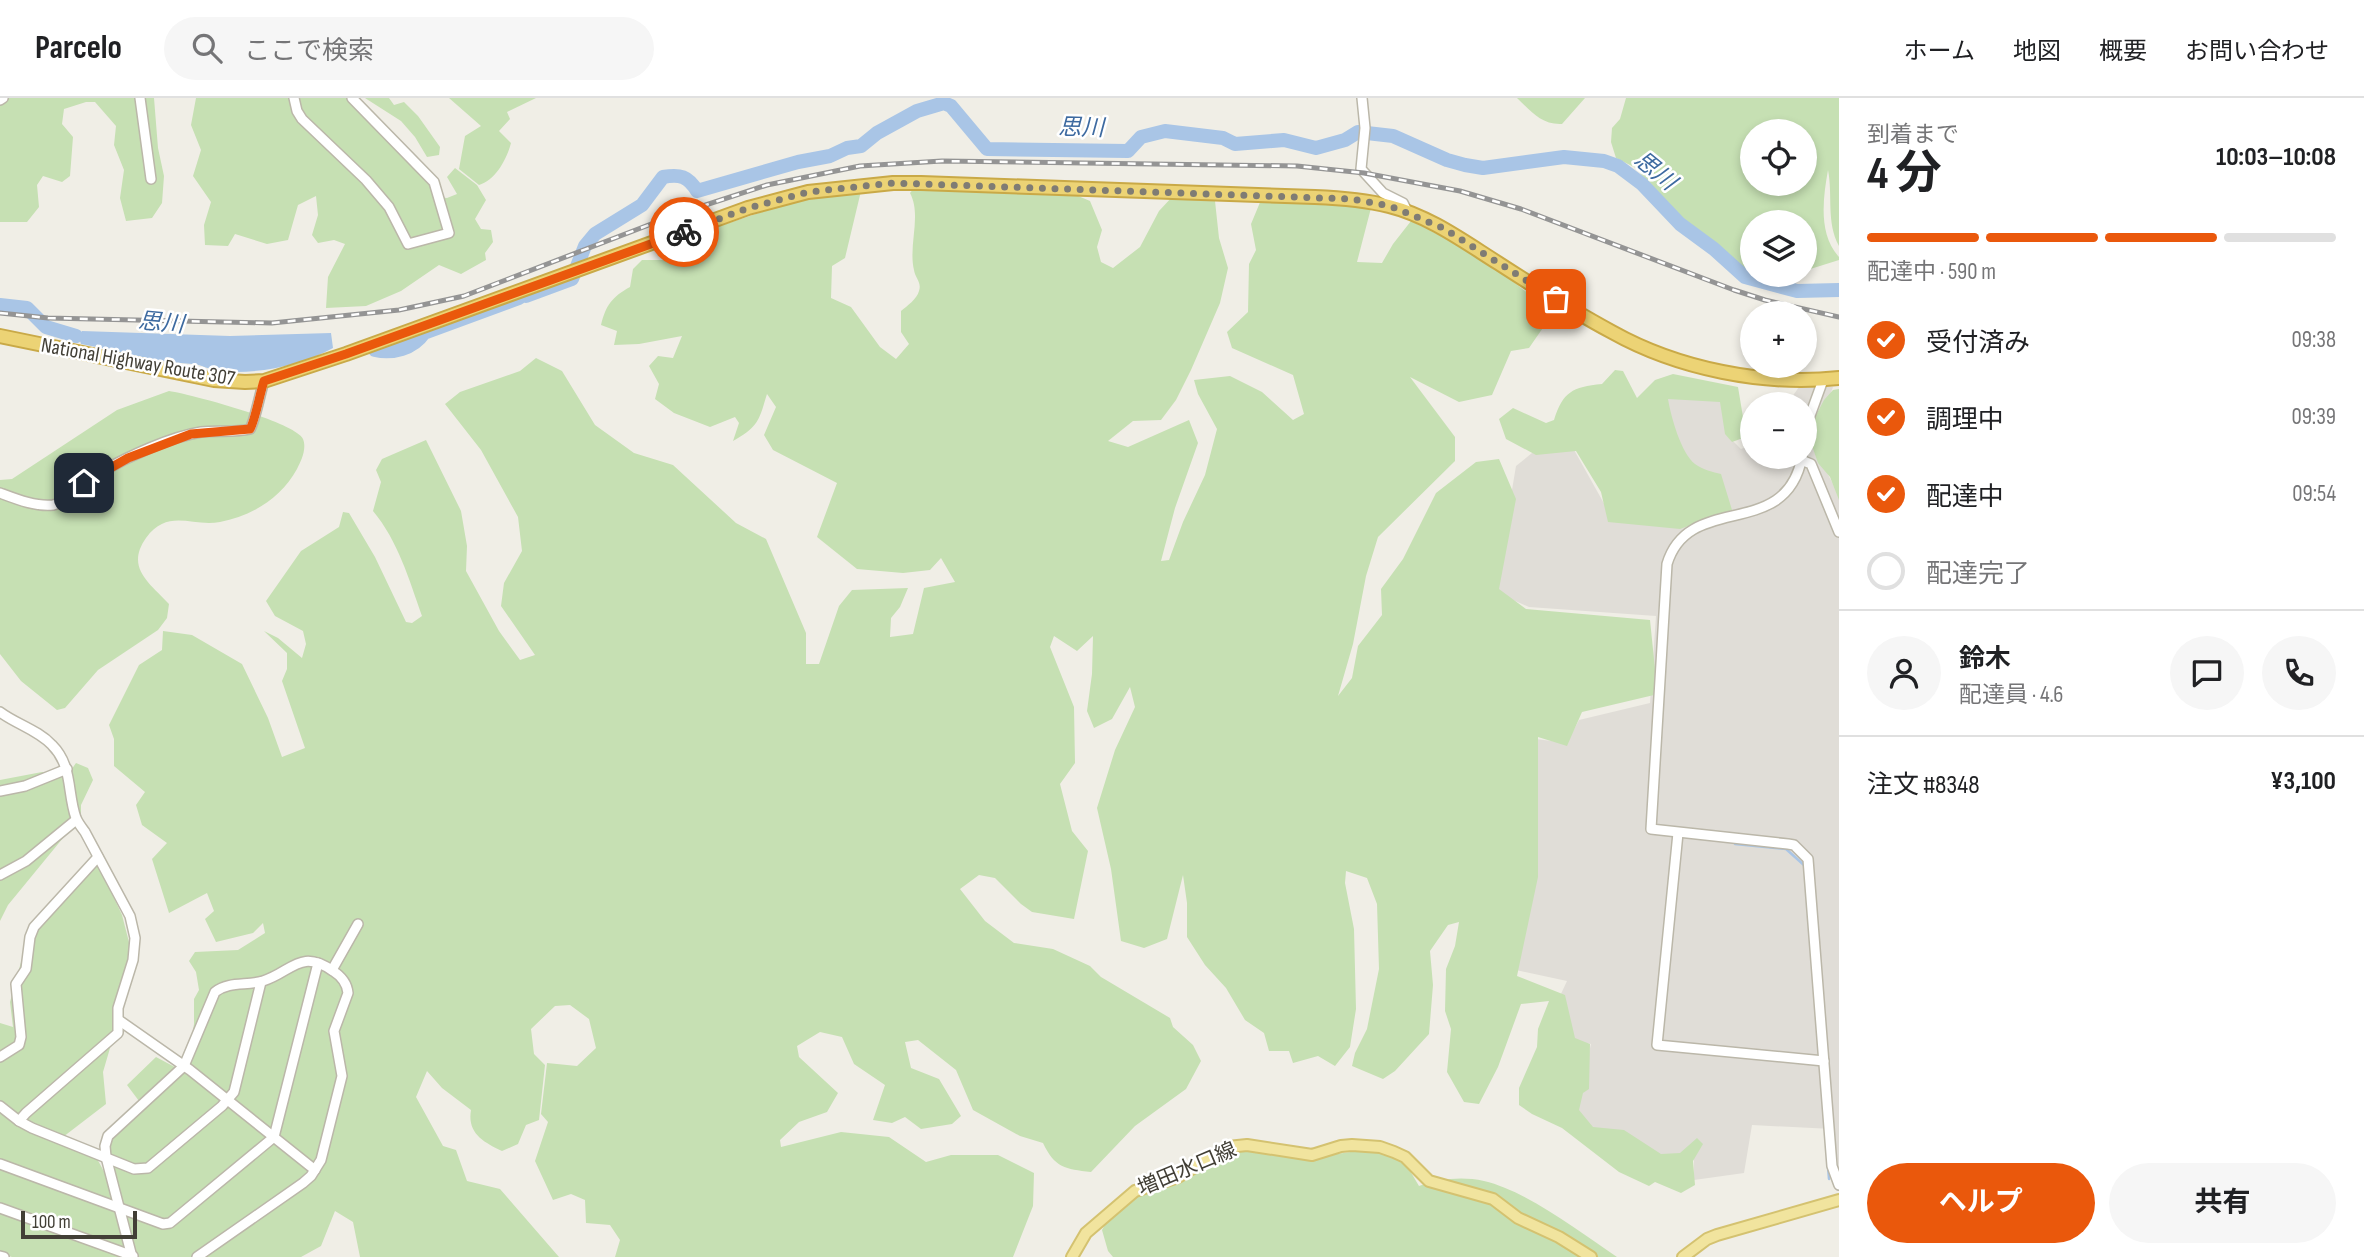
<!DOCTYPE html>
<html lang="ja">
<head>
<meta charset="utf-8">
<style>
	body { margin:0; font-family:"Sofia Sans Condensed","Noto Sans JP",sans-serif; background:#f6f6f6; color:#202124; height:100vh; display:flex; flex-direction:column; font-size:26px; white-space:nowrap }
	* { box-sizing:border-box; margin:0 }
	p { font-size:23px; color:#757577 }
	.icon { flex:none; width:38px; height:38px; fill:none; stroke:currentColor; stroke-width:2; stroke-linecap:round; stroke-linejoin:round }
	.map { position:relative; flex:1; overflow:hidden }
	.details { display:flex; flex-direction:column; background:#fff; width:525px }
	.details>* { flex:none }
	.fabs { position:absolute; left:1740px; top:21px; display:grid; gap:14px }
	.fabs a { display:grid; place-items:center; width:77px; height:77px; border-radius:50%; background:#fff; box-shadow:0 4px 10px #0003; font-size:35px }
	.scale { position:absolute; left:21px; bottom:18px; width:116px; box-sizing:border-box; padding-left:7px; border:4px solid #423f36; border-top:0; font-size:19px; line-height:24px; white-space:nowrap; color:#423f36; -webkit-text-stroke:5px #fff; paint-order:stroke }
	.pin { position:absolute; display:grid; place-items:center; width:60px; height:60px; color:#fff; margin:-30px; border-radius:14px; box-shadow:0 4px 10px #0006 }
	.courier { position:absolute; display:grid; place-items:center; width:70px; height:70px; margin:-35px; border:5px solid #ea580c; border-radius:50%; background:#fff; color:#222; box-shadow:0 2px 9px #0007 }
	.headline em { font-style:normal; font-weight:700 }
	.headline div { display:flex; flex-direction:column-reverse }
	.headline { display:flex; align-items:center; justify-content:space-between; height:119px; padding:0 28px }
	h1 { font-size:46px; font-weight:700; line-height:52px }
	.bar { display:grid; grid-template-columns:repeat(4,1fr); gap:10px 7px; align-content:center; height:84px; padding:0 28px }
	.bar i { height:9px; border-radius:5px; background:#e0e0e0 }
	.bar .on { background:#ea580c }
	.bar p { grid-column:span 4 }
	.line { display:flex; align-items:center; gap:18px; padding:0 28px; border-top:2px solid #e0e0e0 }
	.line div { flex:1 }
	.round { display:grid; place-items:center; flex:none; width:74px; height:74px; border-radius:37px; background:#f6f6f6 }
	ol { padding:0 28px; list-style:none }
	li { display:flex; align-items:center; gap:21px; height:77px }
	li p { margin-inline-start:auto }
	li .icon { padding:7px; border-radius:50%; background:#ea580c; color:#fff; stroke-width:4 }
	li:last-child { color:#757577 }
	li i { width:38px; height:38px; border:4px solid #e0e0e0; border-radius:50% }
	.primary-button { display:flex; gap:14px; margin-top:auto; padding:14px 28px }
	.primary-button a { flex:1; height:80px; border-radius:42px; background:#ea580c; color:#fff; font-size:28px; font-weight:700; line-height:80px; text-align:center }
	.primary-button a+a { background:#f6f6f6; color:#202124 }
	header { display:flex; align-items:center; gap:42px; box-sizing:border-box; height:98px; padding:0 35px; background:#fff; border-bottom:2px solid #e0e0e0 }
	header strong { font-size:33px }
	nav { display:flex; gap:38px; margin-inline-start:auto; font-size:24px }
	.search { width:490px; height:63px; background:#f6f6f6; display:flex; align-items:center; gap:18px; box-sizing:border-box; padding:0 24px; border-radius:38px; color:#757577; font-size:26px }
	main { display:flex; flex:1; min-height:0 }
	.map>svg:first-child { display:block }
	.industrial { fill:#e0ddd7 }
	.green { fill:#c6e0b3; fill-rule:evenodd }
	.water { fill:#a9c5e6 }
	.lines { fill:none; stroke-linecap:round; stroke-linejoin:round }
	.stream { stroke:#a9c5e6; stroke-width:2.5 }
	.river { stroke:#a9c5e6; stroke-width:14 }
	.minor-casing { stroke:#bbb7a9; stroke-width:12 }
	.major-casing { stroke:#d4c270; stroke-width:14 }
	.highway-casing { stroke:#c9a947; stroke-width:16 }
	.minor { stroke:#fff; stroke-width:9 }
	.major { stroke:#f1e49e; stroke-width:10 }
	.highway { stroke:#ecd375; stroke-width:12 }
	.rail-casing { stroke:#949494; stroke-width:5 }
	.rail { stroke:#fff; stroke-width:2.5; stroke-dasharray:8; stroke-linecap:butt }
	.done { stroke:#7f7c74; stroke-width:7; stroke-dasharray:0 12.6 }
	.route { stroke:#ea580c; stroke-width:9 }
	.labels { text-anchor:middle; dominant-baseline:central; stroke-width:5; stroke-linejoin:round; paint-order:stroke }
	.street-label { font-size:21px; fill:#423f36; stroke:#fff }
	.water-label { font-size:23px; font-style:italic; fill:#3d6aa0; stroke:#fff }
</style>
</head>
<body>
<header>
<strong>Parcelo</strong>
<div class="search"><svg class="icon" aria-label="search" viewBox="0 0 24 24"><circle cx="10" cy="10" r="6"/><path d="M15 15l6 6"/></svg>ここで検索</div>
<nav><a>ホーム</a><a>地図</a><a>概要</a><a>お問い合わせ</a></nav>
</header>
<main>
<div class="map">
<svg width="1839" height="1159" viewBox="0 0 1839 1159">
	<rect width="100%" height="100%" fill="#f0eee6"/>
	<path class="industrial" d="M1799,289H1833L1814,340L1818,358L1839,397V1072L1832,1031L1752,1027L1744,1075L1694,1082V1060L1662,1059L1591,1031L1574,1016L1591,946L1569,942L1560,898L1567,883L1516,872L1536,641L1567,645L1579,622L1650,605L1656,518L1529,509L1495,494L1516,368L1532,355L1573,350L1611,418L1687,369L1666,327L1664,298L1721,302L1728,338L1741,351L1752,347V359H1804V306H1787Z"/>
	<g class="green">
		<path d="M0,0H154L158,50L164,78L162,105L152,120L126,123L120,100L124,72L114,47L116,28L95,4H86L64,11L62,26L73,39L70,78L62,84L43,78L37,87L39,109L27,124H0Z"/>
		<path d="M196,0H351L428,82L438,99L447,100L457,96L447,79L455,70L477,87L486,102L475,121L481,131L491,132L493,144L485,155L486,162L461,176L439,167L401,193L366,208L326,210L328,179L345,146L334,142L318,145L312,137L318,117L316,98L298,107L288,142L267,146L235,136L228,148L205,147L204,127L211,104L193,78L201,52L191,27Z"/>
		<path d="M365,0H389L394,7L404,4L418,18L440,49L439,57L427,59L415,39L401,23Z"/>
		<path d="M449,0H536L507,14L510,21L499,33L511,45C507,61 495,83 479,87L459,71L465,38L481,28Z"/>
		<path d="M1517,0H1585L1562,26C1541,27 1531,13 1517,0Z"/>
		<path d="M1626,0H1839V148C1826,124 1833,98 1828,72C1823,100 1818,136 1839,159V162L1804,173V124H1752V176L1736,166L1707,140L1679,122L1636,70L1616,60L1611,44L1612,30L1620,21ZM1752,33H1804V86H1752Z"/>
		<path d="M916,88L1071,95L1090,103L1102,132L1097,149L1101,164L1113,170L1140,149L1159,113L1173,98L1215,103L1219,140L1228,170L1220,205L1191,272L1176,302L1161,322L1133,323L1108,343L1128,349L1189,322L1198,345L1175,410L1161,463L1169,462L1183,424L1205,377L1217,331L1198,296L1194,282L1230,278L1262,294L1293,322L1304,316L1293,277L1232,250L1227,234L1248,214L1249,166L1256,152L1251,126L1261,102L1331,103L1371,110L1357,164L1382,165L1393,146L1411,123C1460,146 1509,176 1548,213L1547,224L1529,250L1511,253L1492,297L1459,304L1410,279L1455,339V363L1378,439L1366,478L1353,546L1338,598L1352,580L1358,548L1382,517L1381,491L1403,461L1436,395L1476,364L1499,361L1516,401L1499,491L1526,511L1650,522L1655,571L1654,597L1582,614L1567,648L1538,639V779L1517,878L1565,897L1575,940L1590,946L1589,991L1583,995L1579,1012L1593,1029L1624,1032L1661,1056L1680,1055L1697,1040L1703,1046L1693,1063L1695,1087L1681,1095L1655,1084L1649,1088L1619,1074L1562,1030L1532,1016L1519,1007V990L1537,949L1538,931L1549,903L1521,906L1498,969L1479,1006L1464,1004L1447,974L1451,931L1445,913L1446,871L1455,848L1459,824L1448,827L1430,853L1433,887L1429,936L1395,973L1383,981L1352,968L1355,955L1367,931L1379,871L1377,806L1367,780L1346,773L1345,785L1354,831L1356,911L1350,949L1335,968L1318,958L1293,965L1289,953H1269L1264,935L1245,922L1226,890L1205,867L1187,839V805L1183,777L1167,841L1144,850L1121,843L1111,771L1097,710L1115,652L1135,609L1130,589L1112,621L1094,630L1087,613L1092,576L1093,538L1077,553L1054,538L1050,549L1074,609L1075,665L1060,686L1072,733L1088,753L1074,821L1032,814L1021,806L995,780L979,777L960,791L985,823L1014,845L1053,851L1090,868L1101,879L1170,920L1173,929L1193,947L1201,963L1186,991L1135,1028L1091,1074C1065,1071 1055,1070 1043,1045L1020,1038L973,1012L956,972L918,942L905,944L911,970L939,981L961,1018L952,1026L921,1031L905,1019L892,1025L873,1022L885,987L854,966L842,939L820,934L797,948L799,959L838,995L827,1014L799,1024L780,1042L781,1049L841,1034L889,1039L926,1064L951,1057H998L1034,1075L1033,1108L1013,1159H615L620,1142L610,1127L586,1125L585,1102L571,1096L553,1102L535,1063L548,1024L541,1016L547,965L577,968L596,950L589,921L570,907L555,908L531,931L534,956L545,967L539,1022L526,1027L518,1046L502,1053C483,1044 467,1035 471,1012L442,990L427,973L416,999L443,1048L456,1052L467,1083L500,1091L559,1159H360L353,1124L335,1113L321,1148L301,1159H12L0,1155V925L13,929L10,904L31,828L94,762L101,772L122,817L130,848L115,933L103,974L106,1006L63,1039L95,1057L108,1081L115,1066L101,1050L105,1039L133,1020L139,1003L127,987L156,959L186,975L194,926V901L199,892L196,874L189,863L195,854L238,852L265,835L263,825L253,835L216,844L205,821L214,813L207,795L169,815L152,761L167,745L142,727L136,707L145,694L114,668V641L109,627L139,567L162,552L163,533L192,537L242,566L268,620L282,659L305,650L282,583L287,571V555L264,533L278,540L302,560L306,546L303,533L275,518L266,503L301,453L339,429L343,414L349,415L375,459L406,524L412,525L422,518C409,481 398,443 373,413L381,384L376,372L382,361L426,342L461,413L467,448L466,473L499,533L520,562L535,557L501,508L504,485L522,453L518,419L481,352L445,306L460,294L520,273L536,260L562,273L595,327L634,355L673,367L736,425L766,441L806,535V566H819L839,508L852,492L908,490L900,509L891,520L890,539L913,536L924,490L955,484L941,460L930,472L903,475L857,471L817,439L837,385L773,352L764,337L776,309L767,296C759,322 759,328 733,343L739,325L735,319L710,329L674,315L655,301L659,286L649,268L658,258L673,260L682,238L639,246L614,247L617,233L601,227C606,207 612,199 630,189L633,171L642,162H682L693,137L801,101L861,93L845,160L832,168L831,200L851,209L880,249L896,261L909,246L901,234V213C907,208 917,201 919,193C922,184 915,180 914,172C908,147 922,118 910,95Z"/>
		<path d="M1615,272L1623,273L1637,300L1655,282L1673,276L1738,289L1745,331L1743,340L1732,344L1725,336L1720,304L1668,301C1671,319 1681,355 1695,366C1703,372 1713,374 1721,376L1732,412L1680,431L1608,424L1601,394L1576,353L1536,357L1506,341L1499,321L1513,310L1546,325L1554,322C1563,294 1572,289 1602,286Z"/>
		<path d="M1839,291V402L1830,379L1818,365L1810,342L1815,319L1824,302L1833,292Z"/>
		<path d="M169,293C190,296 295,324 303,341C307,351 301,363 297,371C281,400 252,418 220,424C191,429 168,410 146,440C125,470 150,485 169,506L167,520L158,532L98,572L65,610L57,612L21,583L0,556V382L12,381L117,312Z"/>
		<path d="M76,665L88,670L93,682L81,707V718L8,807L0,823V682L42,674L67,678Z"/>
		<path d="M1253,1051L1323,1058L1364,1052L1390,1056L1406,1066L1419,1088C1440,1081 1461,1078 1484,1083C1527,1093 1580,1134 1617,1159H1113L1108,1153L1102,1132L1119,1102L1230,1052Z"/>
	</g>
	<path class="water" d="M62,231L79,237L82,233L230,238L331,235L333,250C300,268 255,277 218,273C209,272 201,266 192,266C155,264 118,253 81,246L79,240L59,234Z"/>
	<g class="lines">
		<g class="stream">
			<path d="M1735,746L1786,751L1805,768"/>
			<path d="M1828,1069L1829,1081"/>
		</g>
		<g class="river">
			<path d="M526,198L572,181L585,148L595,136L642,107L663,79C680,76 688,78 697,93L798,64L830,58L847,50L861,48L877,35L917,13L944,5L951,8L987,51L1128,53L1141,39L1165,33L1223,40L1235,46L1284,42L1316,50L1345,42L1358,34L1393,38L1447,62L1465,67L1483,70L1564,59L1604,63L1618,68L1642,86L1680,126L1714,151L1745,179L1797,193L1839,192"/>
			<path d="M0,207L27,210L46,229L76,238"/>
			<path d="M375,252C392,256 413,251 424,235L519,200"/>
		</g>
		<defs>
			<g id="minor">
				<path d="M140,0L151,81"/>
				<path d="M294,0L297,13L302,21L366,82L389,109L408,146L449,135L434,84L352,0"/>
				<path d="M1362,0L1365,30L1361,71L1383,95L1403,105L1408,115"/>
				<path d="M0,2L3,0"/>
				<path d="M1804,343L1807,326L1823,282"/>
				<path d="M1802,359C1786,444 1689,393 1667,466L1651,731L1788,746L1794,747L1808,761L1832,1068L1839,1087"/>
				<path d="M1801,362L1811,366L1839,434"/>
				<path d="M0,395C16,401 36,409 53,407C69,404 86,383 101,374C129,358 170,339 201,334C217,332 234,335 250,331C255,323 260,295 264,283"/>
				<path d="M0,614C16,626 38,632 52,647C73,668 67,695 76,720C78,725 82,730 85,734L130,818L135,840L133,862L118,910V935L26,1015L19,1023"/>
				<path d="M0,693L25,688L67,671"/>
				<path d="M1678,735L1657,947L1824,963"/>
				<path d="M0,777L26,763L76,722"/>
				<path d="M332,872L358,826"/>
				<path d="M120,923L190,972L315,1072"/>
				<path d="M0,959L19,947L21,939L16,886L26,871L30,839L34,829L98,759"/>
				<path d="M0,1008L19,1023L32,1030L134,1071L148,1070L222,1008L234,994L261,884"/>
				<path d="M0,1066L163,1126L170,1125L274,1039L318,865"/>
				<path d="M0,1110L133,1158"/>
				<path d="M0,1158L4,1159"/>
				<path d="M132,1159L106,1059L105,1048L108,1038L184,968L215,894C229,883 247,888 263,883C292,874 300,850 333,873C341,878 347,885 348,895L334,933L342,978L321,1062L311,1078L303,1085L197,1159"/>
			</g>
			<g id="major">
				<path d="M1072,1159L1086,1135L1135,1093L1178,1079L1228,1049L1247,1047L1312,1057L1341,1048L1352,1047L1380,1049L1394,1054L1405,1059L1429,1083L1493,1101L1518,1120L1559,1139L1591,1159"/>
				<path d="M1683,1159L1707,1141L1717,1137L1839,1102"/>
			</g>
			<path id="highway" d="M0,238L214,282L245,284L264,283L346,256L748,110L808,94L893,85H921L1315,99C1340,100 1365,102 1389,108C1429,118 1463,143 1498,165C1535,189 1573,213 1612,234C1678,271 1764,288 1839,280"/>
		</defs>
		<use href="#minor" class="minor-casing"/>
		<use href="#major" class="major-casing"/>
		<use href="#highway" class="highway-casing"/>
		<use href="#minor" class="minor"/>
		<use href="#major" class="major"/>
		<use href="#highway" class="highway"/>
		<defs>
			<path id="rail" d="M0,215L48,220L272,225L399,212L464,198L672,118L767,87L860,68L942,63L1297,68L1364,75L1460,93L1521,111L1734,192L1765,202L1839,219"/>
		</defs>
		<use href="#rail" class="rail-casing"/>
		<use href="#rail" class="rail"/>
	</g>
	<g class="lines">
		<path class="done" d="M684,134L748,110L808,94L893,85L1351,101L1390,108L1443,130L1556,201"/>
		<path class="route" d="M84,385L128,360L191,336L250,331C255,323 260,295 264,283L346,256L684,134"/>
	</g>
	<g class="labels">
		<g class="street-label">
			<text transform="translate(138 264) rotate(10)">National Highway Route 307</text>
			<text transform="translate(1187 1071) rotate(-23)">増田水口線</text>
		</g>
		<g class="water-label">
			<text transform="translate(1081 30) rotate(1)">思川</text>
			<text transform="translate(1655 73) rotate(39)">思川</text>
			<text transform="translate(161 225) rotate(5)">思川</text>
		</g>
	</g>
</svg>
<div class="fabs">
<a><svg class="icon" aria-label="locate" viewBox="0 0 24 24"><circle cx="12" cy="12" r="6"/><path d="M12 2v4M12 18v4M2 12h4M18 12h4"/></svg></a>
<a><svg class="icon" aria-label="layers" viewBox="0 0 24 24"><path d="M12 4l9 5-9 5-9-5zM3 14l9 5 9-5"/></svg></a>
<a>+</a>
<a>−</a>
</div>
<div class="scale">100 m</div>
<div class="pin" style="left:1556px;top:201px;background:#ea580c"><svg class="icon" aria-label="bag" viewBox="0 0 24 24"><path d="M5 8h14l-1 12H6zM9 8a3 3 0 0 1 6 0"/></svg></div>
<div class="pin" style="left:84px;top:385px;background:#1f2937"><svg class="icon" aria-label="home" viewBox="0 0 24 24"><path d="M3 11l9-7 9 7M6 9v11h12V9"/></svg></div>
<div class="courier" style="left:684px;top:134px"><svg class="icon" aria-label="bike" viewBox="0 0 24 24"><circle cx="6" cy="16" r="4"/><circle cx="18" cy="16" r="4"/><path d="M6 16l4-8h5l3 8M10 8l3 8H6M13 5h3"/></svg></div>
</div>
<section class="details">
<div class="headline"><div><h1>4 分</h1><p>到着まで</p></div><em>10:03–10:08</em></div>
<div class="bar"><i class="on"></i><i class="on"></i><i class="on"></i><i></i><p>配達中 · 590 m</p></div>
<ol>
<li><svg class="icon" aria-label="check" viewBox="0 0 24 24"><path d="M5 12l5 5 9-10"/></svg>受付済み<p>09:38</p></li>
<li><svg class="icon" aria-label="check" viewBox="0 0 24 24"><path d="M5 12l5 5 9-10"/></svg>調理中<p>09:39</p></li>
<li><svg class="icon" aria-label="check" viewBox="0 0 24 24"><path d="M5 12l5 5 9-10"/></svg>配達中<p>09:54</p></li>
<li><i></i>配達完了</li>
</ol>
<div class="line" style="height:126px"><a class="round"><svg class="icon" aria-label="person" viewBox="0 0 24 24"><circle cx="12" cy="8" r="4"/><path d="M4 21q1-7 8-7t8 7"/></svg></a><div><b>鈴木</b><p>配達員 · 4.6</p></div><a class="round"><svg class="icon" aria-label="chat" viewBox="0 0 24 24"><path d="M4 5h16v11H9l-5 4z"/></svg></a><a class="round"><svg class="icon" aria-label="phone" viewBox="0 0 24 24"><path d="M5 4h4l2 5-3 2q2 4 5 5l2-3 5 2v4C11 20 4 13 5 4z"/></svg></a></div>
<div class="line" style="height:91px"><div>注文 #8348</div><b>¥3,100</b></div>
<div class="primary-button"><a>ヘルプ</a><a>共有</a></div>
</section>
</main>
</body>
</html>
